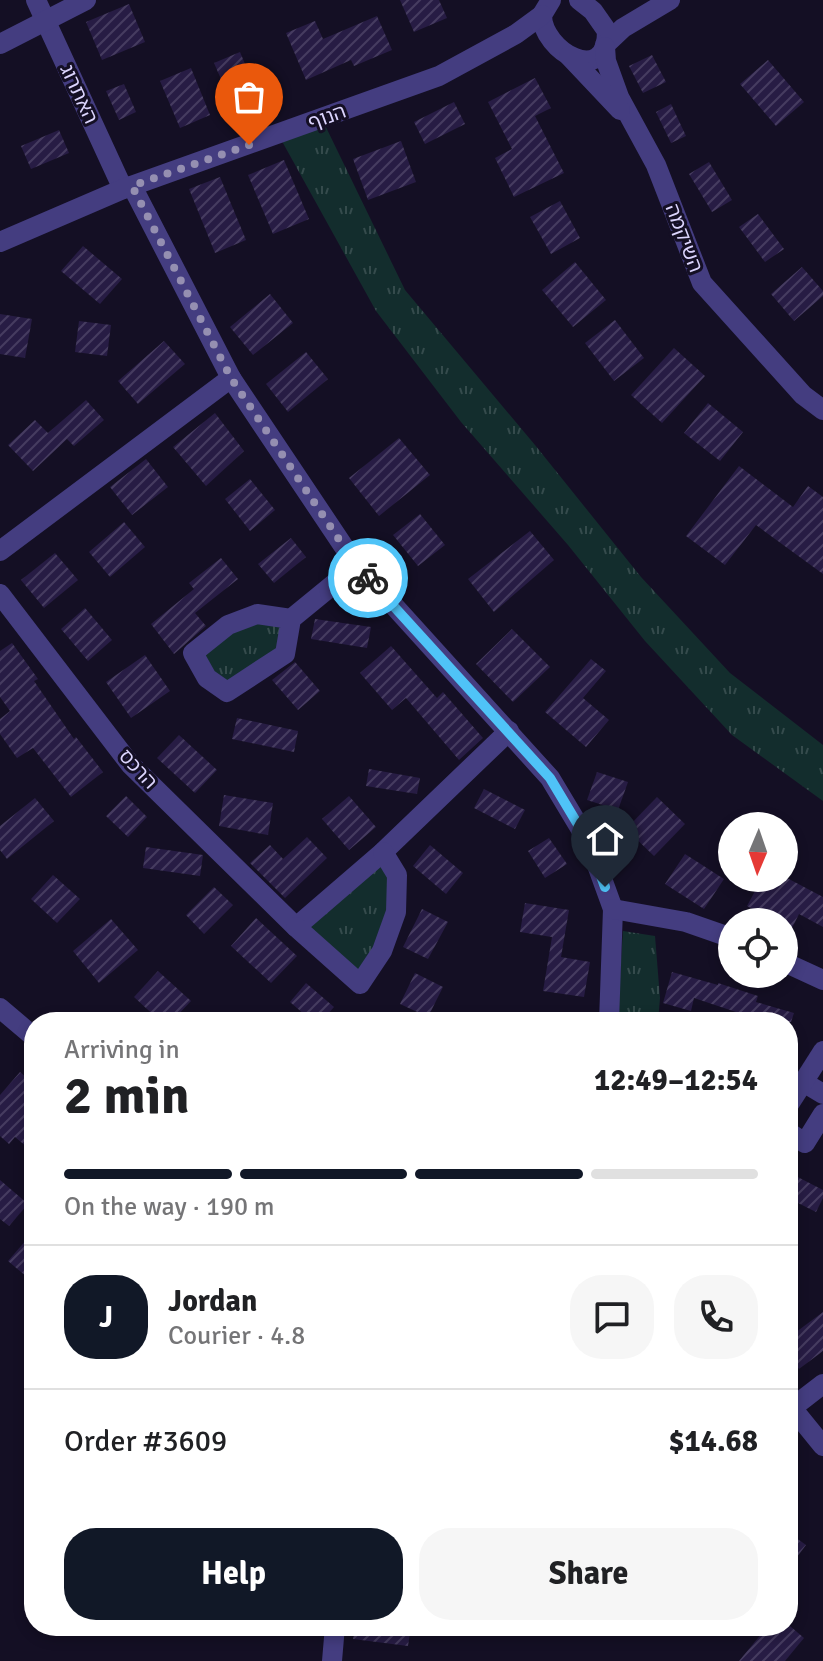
<!DOCTYPE html>
<html lang="en">
<head>
<meta charset="utf-8">
<style>
	body { margin:0; font-family:Signika,"Noto Sans Hebrew",sans-serif; background:#f6f6f6; color:#202124; height:100vh; display:flex; flex-direction:column; font-size:30px; white-space:nowrap }
	* { box-sizing:border-box; margin:0 }
	p { font-size:26px; color:#757577 }
	.icon { flex:none; width:44px; height:44px; fill:none; stroke:currentColor; stroke-width:2; stroke-linecap:round; stroke-linejoin:round }
	.map { position:relative; flex:1; overflow:hidden }
	.side { position:absolute; left:24px; top:1012px; width:774px; height:624px; display:flex; flex-direction:column; background:#fff; border-radius:32px; box-shadow:0 4px 12px #0003 }
	.side>* { flex:none }
	.needle { width:52px; rotate:182deg }
	.buttons { position:absolute; left:718px; top:812px; display:grid; gap:16px }
	.buttons a { display:grid; place-items:center; width:80px; height:80px; border-radius:50%; background:#fff; box-shadow:0 4px 12px #0003; font-size:40px }
	.pin { position:absolute; display:grid; place-items:center; width:68px; height:68px; color:#fff; margin:-82px -34px; border-radius:50% 50% 50% 0; rotate:-45deg; box-shadow:0 0 8px #0007 }
	.pin .icon { rotate:45deg }
	.courier { position:absolute; display:grid; place-items:center; width:80px; height:80px; margin:-40px; border:6px solid #4fc3f7; border-radius:50%; background:#fff; color:#222; box-shadow:0 2px 10px #0007 }
	.headline em { font-style:normal; font-weight:700 }
	.headline div { display:flex; flex-direction:column-reverse }
	.headline { display:flex; align-items:center; justify-content:space-between; height:136px; padding:0 40px }
	h1 { font-size:52px; font-weight:700; line-height:60px }
	.bar { display:grid; grid-template-columns:repeat(4,1fr); gap:12px 8px; align-content:center; height:96px; padding:0 40px }
	.bar i { height:10px; border-radius:6px; background:#e0e0e0 }
	.bar .selected { background:#111827 }
	.bar p { grid-column:span 4 }
	.line { display:flex; align-items:center; gap:20px; padding:0 40px; border-top:2px solid #e0e0e0 }
	.line div { flex:1 }
	.round { display:grid; place-items:center; flex:none; width:84px; height:84px; border-radius:32px; background:#f6f6f6 }
	.button { display:flex; gap:16px; margin-top:auto; padding:16px 40px }
	.button a { flex:1; height:92px; border-radius:32px; background:#111827; color:#fff; font-size:32px; font-weight:700; line-height:92px; text-align:center }
	.button a+a { background:#f6f6f6; color:#202124 }
	.map>svg:first-child { display:block }
	.park { fill:url(#park-tufts) }
	.building { fill:url(#building-hatch) }
	.lines { fill:none; stroke-linecap:round; stroke-linejoin:round }
	.minor { stroke:#443d80; stroke-width:20 }
	.done { stroke:#958fb1; stroke-width:8; stroke-dasharray:0 14.4 }
	.route { stroke:#4fc3f7; stroke-width:10 }
	.labels { text-anchor:middle; dominant-baseline:central; stroke-width:6; stroke-linejoin:round; paint-order:stroke }
	.street-label { font-size:20px; fill:#dbd4fd; stroke:#140f24 }
</style>
</head>
<body>
<div class="map">
<svg width="823" height="1661" viewBox="0 0 823 1661">
	<defs>
		<pattern id="park-tufts" width="24" height="20" patternUnits="userSpaceOnUse" patternTransform="scale(2)"><rect width="24" height="20" fill="#132d2d"/><path d="M3 7l-1-3M5 7V3M7 7l1-3M15 17l-1-3M17 17v-4M19 17l1-3" fill="none" stroke="#354b4c"/></pattern>
		<pattern id="building-hatch" width="6" height="6" patternUnits="userSpaceOnUse" patternTransform="scale(2)"><rect width="6" height="6" fill="#271c44"/><path d="M-1 1l2-2M0 6l6-6M5 7l2-2" fill="none" stroke="#463c60"/></pattern>
	</defs>
	<rect width="100%" height="100%" fill="#140f24"/>
	<g class="park">
		<path d="M322,119L405,290L535,445L641,577L730,673L823,745V801L732,735L645,641L568,545L461,422L376,311L278,134Z"/>
		<path d="M291,619L285,654L227,692L193,653L228,625Z"/>
		<path d="M383,852L396,912L360,984L296,927Z"/>
		<path d="M623,931L655,936L660,998L658,1022H617Z"/>
	</g>
	<g class="building">
		<path d="M400,0H439L447,18L414,32Z"/>
		<path d="M129,4L145,42L102,60L86,22Z"/>
		<path d="M377,16L392,50L354,66L351,60L306,80L286,33L315,21L323,39Z"/>
		<path d="M240,52L256,90L230,100L214,63Z"/>
		<path d="M652,55L666,82L643,93L629,66Z"/>
		<path d="M768,60L804,102L776,126L740,84Z"/>
		<path d="M191,68L210,115L180,128L160,81Z"/>
		<path d="M535,78L551,108L535,116L564,173L514,197L495,158L512,149L488,102Z"/>
		<path d="M124,84L136,112L119,120L106,91Z"/>
		<path d="M454,102L465,124L425,144L414,122Z"/>
		<path d="M671,104L686,136L671,143L656,112Z"/>
		<path d="M59,130L69,153L31,169L21,146Z"/>
		<path d="M401,141L416,182L368,200L353,159Z"/>
		<path d="M284,160L309,219L273,234L248,175Z"/>
		<path d="M709,162L732,200L712,212L689,174Z"/>
		<path d="M220,177L246,240L215,253L189,189Z"/>
		<path d="M560,201L580,238L551,254L530,217Z"/>
		<path d="M758,214L784,249L765,262L739,227Z"/>
		<path d="M83,246L122,279L100,304L61,271Z"/>
		<path d="M575,262L606,300L573,327L542,290Z"/>
		<path d="M802,267L823,291V296L794,321L771,294Z"/>
		<path d="M270,294L293,323L253,355L230,327Z"/>
		<path d="M0,314L32,319L25,358L0,354Z"/>
		<path d="M615,320L644,358L614,381L585,343Z"/>
		<path d="M79,321L111,325L107,356L75,352Z"/>
		<path d="M164,341L185,364L138,404L118,381Z"/>
		<path d="M674,348L705,376L662,423L631,395Z"/>
		<path d="M306,352L328,379L288,412L266,384Z"/>
		<path d="M86,400L104,420L74,446L67,439L33,471L8,445L35,420L48,433Z"/>
		<path d="M708,403L743,432L720,461L684,433Z"/>
		<path d="M215,413L244,451L206,486L173,447Z"/>
		<path d="M399,438L430,475L379,516L349,478Z"/>
		<path d="M146,459L168,487L132,515L110,487Z"/>
		<path d="M739,466L793,507L808,486L823,497V574L756,525L725,565L686,536Z"/>
		<path d="M250,479L275,510L250,531L225,499Z"/>
		<path d="M420,514L445,545L418,566L393,535Z"/>
		<path d="M124,522L145,547L110,577L89,552Z"/>
		<path d="M530,531L554,560L494,612L468,579Z"/>
		<path d="M291,538L306,557L274,583L258,564Z"/>
		<path d="M55,553L78,580L44,608L21,580Z"/>
		<path d="M221,558L238,579L195,613L206,626L174,654L151,624L194,589L189,583Z"/>
		<path d="M85,608L112,640L88,661L61,629Z"/>
		<path d="M315,619L371,627L367,648L311,639Z"/>
		<path d="M512,629L550,667L513,702L476,664Z"/>
		<path d="M12,643L38,679L34,681L74,739L76,737L103,772L71,797L33,748L17,758L0,734V719L10,711L0,697V651Z"/>
		<path d="M391,646L437,698L443,692L483,738L459,760L406,698L392,710L360,673Z"/>
		<path d="M145,655L170,691L131,718L106,682Z"/>
		<path d="M591,659L606,671L583,698L609,720L586,747L545,712Z"/>
		<path d="M295,662L320,691L298,710L272,680Z"/>
		<path d="M237,718L298,731L294,752L232,739Z"/>
		<path d="M179,735L217,770L195,793L157,758Z"/>
		<path d="M369,769L420,778L417,794L366,786Z"/>
		<path d="M597,772L628,782L618,810L587,800Z"/>
		<path d="M484,789L525,810L515,829L474,808Z"/>
		<path d="M224,795L273,803L268,835L219,826Z"/>
		<path d="M126,796L147,817L128,837L106,816Z"/>
		<path d="M349,796L376,827L349,850L322,819Z"/>
		<path d="M657,797L685,824L654,856L626,829Z"/>
		<path d="M35,798L54,821L7,859L0,850V826Z"/>
		<path d="M307,837L327,858L285,898L250,863L270,845L283,859Z"/>
		<path d="M549,838L567,864L545,878L528,851Z"/>
		<path d="M430,845L463,873L446,894L413,866Z"/>
		<path d="M146,847L203,855L200,876L143,868Z"/>
		<path d="M685,854L724,879L704,909L665,884Z"/>
		<path d="M53,875L80,899L57,923L31,899Z"/>
		<path d="M762,878H787L823,897V927L799,914L791,930L784,926V922H777L747,906Z"/>
		<path d="M214,887L233,905L204,934L186,915Z"/>
		<path d="M525,903L569,910L561,957L590,962L584,997L543,991L552,937L520,932Z"/>
		<path d="M422,909L448,922L428,959L403,947Z"/>
		<path d="M256,918L297,956L271,983L231,946Z"/>
		<path d="M111,919L138,950L99,983L73,951Z"/>
		<path d="M158,971L191,1001L171,1022H161L134,997Z"/>
		<path d="M672,972L718,985V983L758,996L756,1002L794,1013L791,1022H766L694,998L691,1011L663,1003Z"/>
		<path d="M415,973L443,987L428,1017L400,1004Z"/>
		<path d="M306,983L334,1007L321,1022H313L290,1002Z"/>
		<path d="M20,1072L34,1084V1153L15,1137L9,1144L0,1136V1095Z"/>
		<path d="M788,1172L823,1190V1198L816,1212L788,1198Z"/>
		<path d="M0,1180L28,1204L9,1226L0,1219Z"/>
		<path d="M34,1231V1283L8,1261Z"/>
		<path d="M823,1312V1351L799,1369L788,1354V1338Z"/>
		<path d="M788,1532L806,1545L788,1569Z"/>
		<path d="M355,1626H411L408,1646L353,1639Z"/>
		<path d="M768,1626H790L804,1638L785,1661H739Z"/>
	</g>
	<g class="lines">
		<g class="minor">
			<path d="M36,0L123,189"/>
			<path d="M551,0L542,15C542,51 607,88 607,31L593,11L579,0"/>
			<path d="M0,44L86,0"/>
			<path d="M605,45L623,28L670,0"/>
			<path d="M605,47L606,61L619,97L656,165L702,283L803,395L823,410"/>
			<path d="M569,56L620,110"/>
			<path d="M132,186L231,378L344,547L357,565L550,778L589,843L613,909L609,1022"/>
			<path d="M0,242L123,189L439,76L516,34L542,15"/>
			<path d="M0,551L231,378"/>
			<path d="M0,594L130,764L296,927L383,852L509,731"/>
			<path d="M291,619L285,654L227,692L207,678L193,653L228,625L257,614L291,619L357,565"/>
			<path d="M613,909L686,922L732,938"/>
			<path d="M296,927L360,984L382,951L396,912L397,875L383,852"/>
			<path d="M784,962L823,980"/>
			<path d="M0,1008L34,1037"/>
			<path d="M803,1082L823,1094"/>
			<path d="M788,1106L823,1051"/>
			<path d="M788,1132L805,1143L823,1114"/>
			<path d="M788,1403L823,1446"/>
			<path d="M793,1407L823,1384"/>
			<path d="M332,1661L335,1626"/>
		</g>
	</g>
	<g class="lines">
		<path class="done" d="M249,145L132,186L231,378L344,547L368,578"/>
		<path class="route" d="M368,578L550,778L589,843L605,887"/>
	</g>
	<g class="labels">
		<g class="street-label">
			<text transform="translate(79 94) rotate(65)">האתרוג</text>
			<text transform="translate(327 117) rotate(-20)">הנוף</text>
			<text transform="translate(684 238) rotate(69)">השיקמה</text>
			<text transform="translate(138 769) rotate(47)">הרכס</text>
		</g>
	</g>
</svg>
<div class="buttons">
<a><svg class="needle" viewBox="-14 -14 28 28"><path d="M0-13l5 13h-10z" fill="#e53935"/><path d="M0 13l5-13h-10z" fill="#757577"/></svg></a>
<a><svg class="icon" aria-label="locate" viewBox="0 0 24 24"><circle cx="12" cy="12" r="6"/><path d="M12 2v4M12 18v4M2 12h4M18 12h4"/></svg></a>
</div>
<div class="pin" style="left:249px;top:145px;background:#ea580c"><svg class="icon" aria-label="bag" viewBox="0 0 24 24"><path d="M5 8h14l-1 12H6zM9 8a3 3 0 0 1 6 0"/></svg></div>
<div class="pin" style="left:605px;top:887px;background:#1f2937"><svg class="icon" aria-label="home" viewBox="0 0 24 24"><path d="M3 11l9-7 9 7M6 9v11h12V9"/></svg></div>
<div class="courier" style="left:368px;top:578px"><svg class="icon" aria-label="bike" viewBox="0 0 24 24"><circle cx="6" cy="16" r="4"/><circle cx="18" cy="16" r="4"/><path d="M6 16l4-8h5l3 8M10 8l3 8H6M13 5h3"/></svg></div>
<section class="side">
<div class="headline"><div><h1>2 min</h1><p>Arriving in</p></div><em>12:49–12:54</em></div>
<div class="bar"><i class="selected"></i><i class="selected"></i><i class="selected"></i><i></i><p>On the way · 190 m</p></div>
<div class="line" style="height:144px"><b class="round" style="background:#111827;color:#fff">J</b><div><b>Jordan</b><p>Courier · 4.8</p></div><a class="round"><svg class="icon" aria-label="chat" viewBox="0 0 24 24"><path d="M4 5h16v11H9l-5 4z"/></svg></a><a class="round"><svg class="icon" aria-label="phone" viewBox="0 0 24 24"><path d="M5 4h4l2 5-3 2q2 4 5 5l2-3 5 2v4C11 20 4 13 5 4z"/></svg></a></div>
<div class="line" style="height:104px"><div>Order #3609</div><b>$14.68</b></div>
<div class="button"><a>Help</a><a>Share</a></div>
</section>
</div>
</body>
</html>
